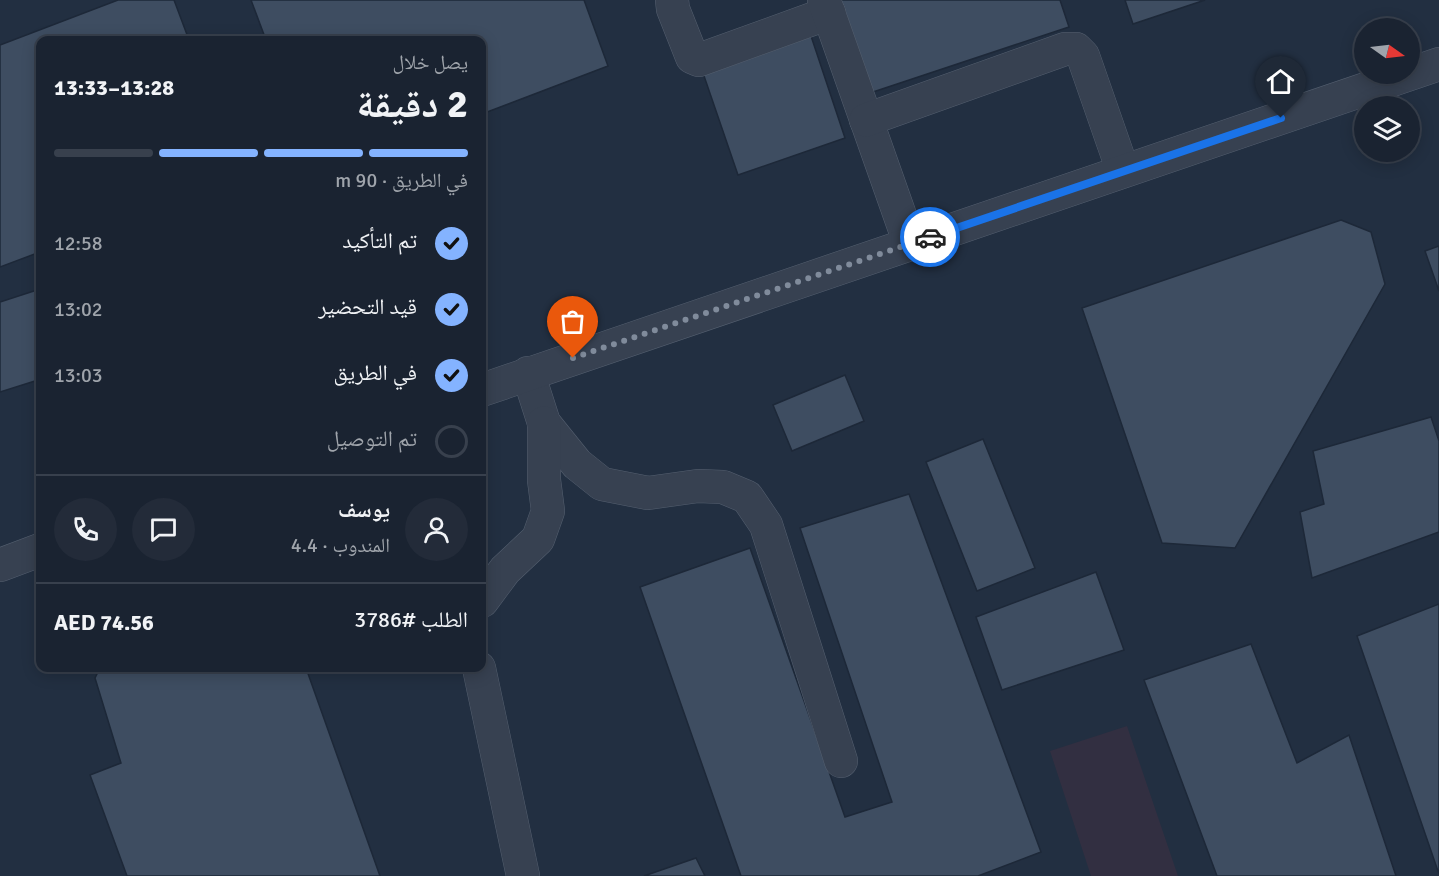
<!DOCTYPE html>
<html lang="ar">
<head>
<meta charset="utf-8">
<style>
	body { margin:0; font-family:Signika,"Noto Naskh Arabic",sans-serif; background:#232b39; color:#f1f3f6; direction:rtl; height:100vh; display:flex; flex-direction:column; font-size:22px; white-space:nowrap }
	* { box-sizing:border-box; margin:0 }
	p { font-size:20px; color:#9fa4ab }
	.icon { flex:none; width:33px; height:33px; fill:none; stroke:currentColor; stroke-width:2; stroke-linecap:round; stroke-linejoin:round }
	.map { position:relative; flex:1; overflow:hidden; direction:ltr }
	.details { position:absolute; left:36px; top:36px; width:450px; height:636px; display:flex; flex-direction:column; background:#1a2331; border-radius:12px; box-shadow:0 3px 15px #0003,0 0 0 2px #38404d; direction:rtl }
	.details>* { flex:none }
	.needle { width:39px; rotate:104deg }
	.tools { position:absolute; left:1354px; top:18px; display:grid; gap:12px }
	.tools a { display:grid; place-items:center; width:66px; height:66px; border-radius:50%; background:#1a2331; box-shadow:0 3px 15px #0003,0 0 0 2px #38404d; font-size:30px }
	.pin { position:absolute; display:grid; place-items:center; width:51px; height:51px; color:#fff; margin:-62px -26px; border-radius:50% 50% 50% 0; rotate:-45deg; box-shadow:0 0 6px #0007 }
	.pin .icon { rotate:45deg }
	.courier { position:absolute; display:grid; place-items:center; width:60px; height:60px; margin:-30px; border:4px solid #1a73e8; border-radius:50%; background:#fff; color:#222; box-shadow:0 2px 8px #0007 }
	.overview em { font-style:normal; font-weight:700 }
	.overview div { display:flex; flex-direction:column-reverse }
	.overview { display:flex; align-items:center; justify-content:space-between; height:102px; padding:0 18px }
	h1 { font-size:39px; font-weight:700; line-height:45px }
	.bar { display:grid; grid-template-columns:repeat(4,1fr); gap:9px 6px; align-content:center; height:72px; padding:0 18px }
	.bar i { height:8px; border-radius:4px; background:#38404d }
	.bar .active { background:#84b3ff }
	.bar p { grid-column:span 4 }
	.line { display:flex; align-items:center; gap:15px; padding:0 18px; border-top:2px solid #38404d }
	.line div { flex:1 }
	.round { display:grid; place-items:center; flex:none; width:63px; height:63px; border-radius:32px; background:#232b39 }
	ol { padding:0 18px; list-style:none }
	li { display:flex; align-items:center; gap:18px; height:66px }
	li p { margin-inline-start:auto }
	li .icon { padding:6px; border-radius:50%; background:#84b3ff; color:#111; stroke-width:4 }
	li:last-child { color:#9fa4ab }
	li i { width:33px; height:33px; border:3px solid #38404d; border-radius:50% }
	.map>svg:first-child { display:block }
	.medical { fill:#322f41 }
	.building { fill:#3e4d61; stroke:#1d2838; stroke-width:1.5 }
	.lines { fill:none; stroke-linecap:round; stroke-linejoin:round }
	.minor-casing { stroke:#545f6f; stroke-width:34 }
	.minor { stroke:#374151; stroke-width:33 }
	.done { stroke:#808b9b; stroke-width:6; stroke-dasharray:0 10.8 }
	.route { stroke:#1a73e8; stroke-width:8 }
</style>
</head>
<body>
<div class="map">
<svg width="1439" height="876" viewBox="0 0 1439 876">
	<rect width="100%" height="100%" fill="#222f41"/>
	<path class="medical" d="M1127,726L1178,876H1091L1050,751Z"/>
	<g class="building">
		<path d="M118,0H174L189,40H40V252L0,267V45Z"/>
		<path d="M251,0H584L608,66L482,114V40H266Z"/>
		<path d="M839,0H1060L1069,27L870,93Z"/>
		<path d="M1125,0H1205L1133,24Z"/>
		<path d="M811,36L845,138L738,175L703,73Z"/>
		<path d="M1341,220L1371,232L1385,284L1235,548L1162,543L1082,308Z"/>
		<path d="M1439,246V291L1425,251Z"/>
		<path d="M40,289V399L35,381L0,392V302Z"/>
		<path d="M845,375L864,421L792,451L773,405Z"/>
		<path d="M1431,417L1439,441V532L1312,578L1300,512L1324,504L1313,451Z"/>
		<path d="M983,439L1035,568L977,591L926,462Z"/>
		<path d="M909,494L1041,852L978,876H741L640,587L750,548L845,817L892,802L800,528Z"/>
		<path d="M1096,572L1124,650L1002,690L976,617Z"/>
		<path d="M1439,604V874L1357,636Z"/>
		<path d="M1251,644L1297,763L1349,735L1396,876H1217L1144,680Z"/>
		<path d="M100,668H306L380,876H127L90,775L121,763L95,678Z"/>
		<path d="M696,858L705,876H644Z"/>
	</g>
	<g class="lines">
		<defs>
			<g id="minor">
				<path d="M672,0L673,9L692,57L699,60L829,13"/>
				<path d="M824,0L910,244"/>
				<path d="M866,120L1065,49H1076L1083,56L1123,171"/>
				<path d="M528,373L544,423L577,464L602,484L648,493L698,486L723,487L747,497L766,525L841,761"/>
				<path d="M482,390L1439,64"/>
				<path d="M0,565L40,550"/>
				<path d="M482,601L505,570L538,539L548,511L544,480V423"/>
				<path d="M479,668L523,876"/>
			</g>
		</defs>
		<use href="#minor" class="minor-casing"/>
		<use href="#minor" class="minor"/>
	</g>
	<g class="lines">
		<path class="done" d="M573,358L930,237"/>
		<path class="route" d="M930,237L1281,118"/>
	</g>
</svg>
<div class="tools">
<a><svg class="needle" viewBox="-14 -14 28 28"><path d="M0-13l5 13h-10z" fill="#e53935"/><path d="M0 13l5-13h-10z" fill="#9fa4ab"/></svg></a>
<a><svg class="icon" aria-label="layers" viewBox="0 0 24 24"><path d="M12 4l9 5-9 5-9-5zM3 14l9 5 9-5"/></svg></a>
</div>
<div class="pin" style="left:573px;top:358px;background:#ea580c"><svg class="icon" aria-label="bag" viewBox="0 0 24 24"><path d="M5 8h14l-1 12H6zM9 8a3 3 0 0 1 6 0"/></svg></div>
<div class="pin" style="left:1281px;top:118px;background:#1f2937"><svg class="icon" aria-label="home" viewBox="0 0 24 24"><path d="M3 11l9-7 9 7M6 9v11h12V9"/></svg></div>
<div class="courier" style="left:930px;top:237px"><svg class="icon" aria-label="car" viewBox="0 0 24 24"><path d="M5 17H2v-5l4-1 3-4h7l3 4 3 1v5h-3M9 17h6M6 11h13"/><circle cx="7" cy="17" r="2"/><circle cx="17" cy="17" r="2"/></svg></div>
<section class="details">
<div class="overview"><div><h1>2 دقيقة</h1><p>يصل خلال</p></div><em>13:28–13:33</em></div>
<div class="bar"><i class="active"></i><i class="active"></i><i class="active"></i><i></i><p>في الطريق · 90 m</p></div>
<ol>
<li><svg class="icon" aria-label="check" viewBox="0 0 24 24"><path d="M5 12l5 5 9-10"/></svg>تم التأكيد<p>12:58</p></li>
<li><svg class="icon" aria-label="check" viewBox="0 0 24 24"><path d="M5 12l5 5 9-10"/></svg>قيد التحضير<p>13:02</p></li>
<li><svg class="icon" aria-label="check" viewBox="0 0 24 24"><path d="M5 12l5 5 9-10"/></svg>في الطريق<p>13:03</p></li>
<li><i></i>تم التوصيل</li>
</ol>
<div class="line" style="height:108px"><a class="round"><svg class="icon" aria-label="person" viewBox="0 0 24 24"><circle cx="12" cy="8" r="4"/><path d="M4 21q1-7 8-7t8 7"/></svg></a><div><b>يوسف</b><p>المندوب · 4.4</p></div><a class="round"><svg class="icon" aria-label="chat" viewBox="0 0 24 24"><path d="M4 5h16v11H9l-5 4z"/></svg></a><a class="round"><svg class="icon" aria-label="phone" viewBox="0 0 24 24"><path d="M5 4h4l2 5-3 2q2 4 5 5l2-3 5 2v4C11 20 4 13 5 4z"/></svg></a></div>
<div class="line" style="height:78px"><div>الطلب #3786</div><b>AED 74.56</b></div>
</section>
</div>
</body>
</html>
